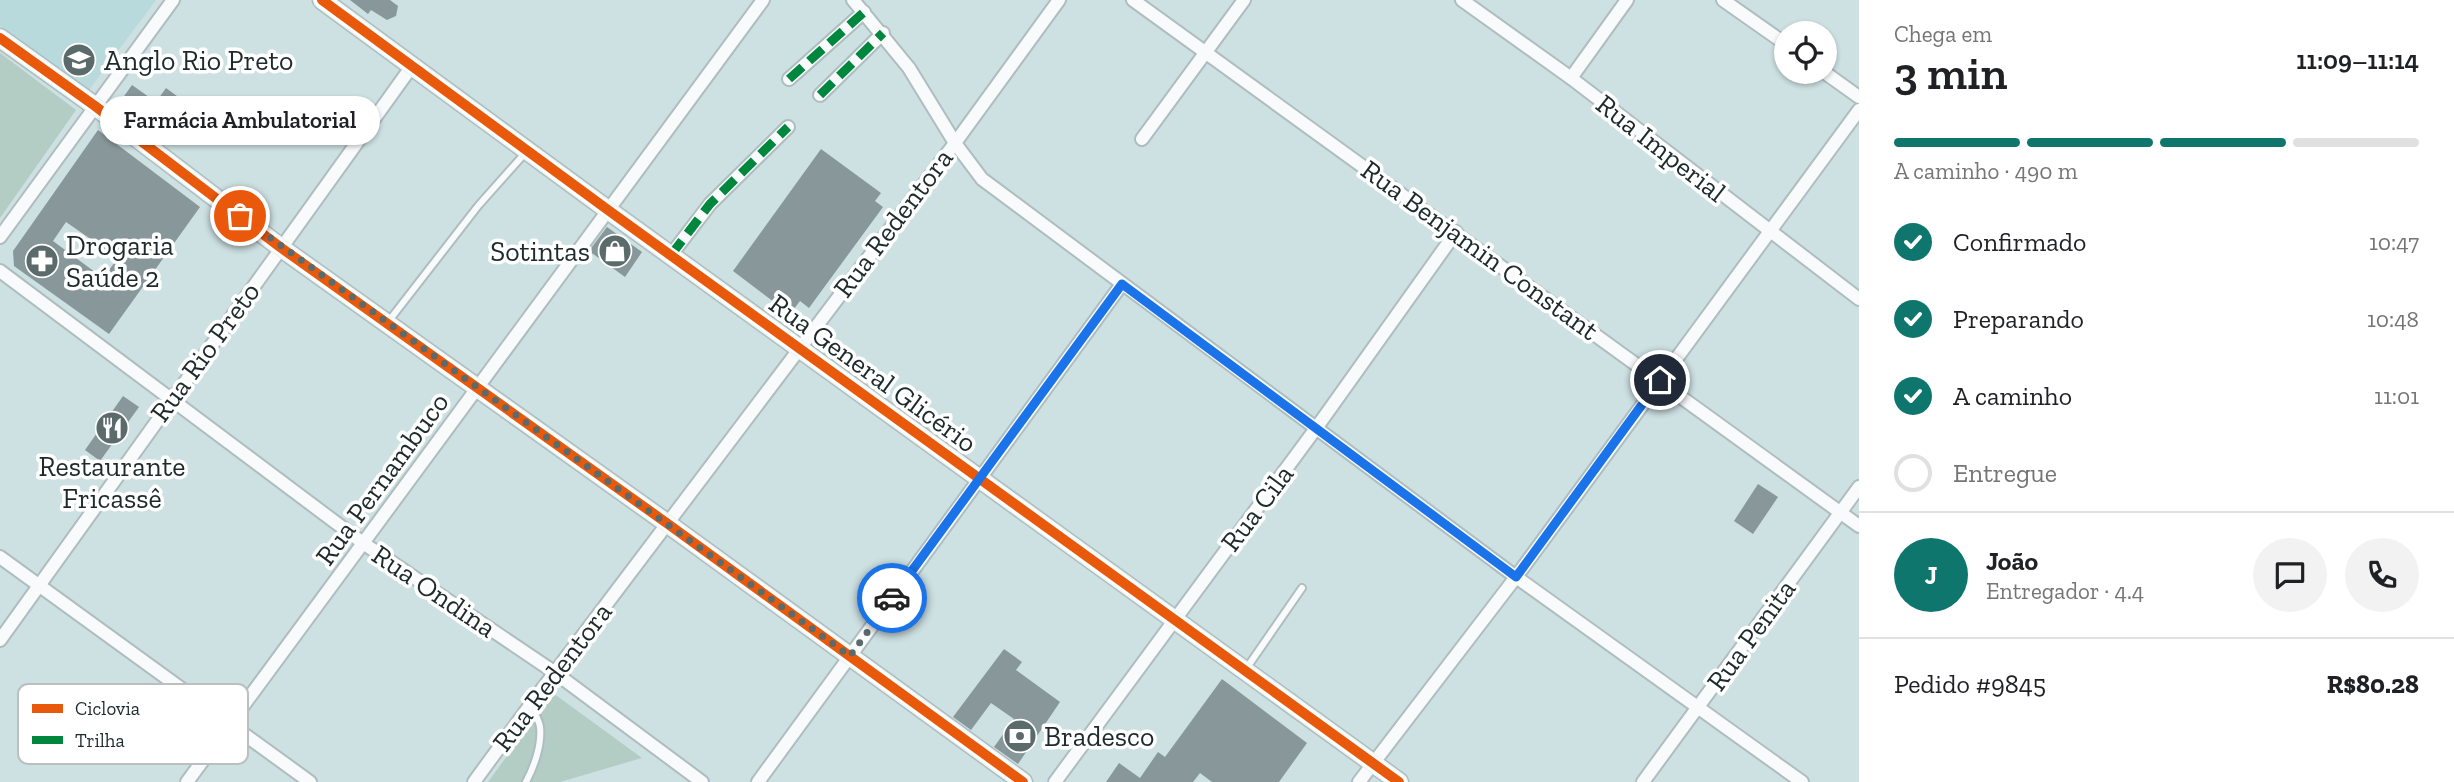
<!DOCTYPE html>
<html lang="pt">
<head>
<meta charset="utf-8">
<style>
	body { margin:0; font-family:"Zilla Slab",serif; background:#f2f2f2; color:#202124; height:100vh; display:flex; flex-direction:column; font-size:26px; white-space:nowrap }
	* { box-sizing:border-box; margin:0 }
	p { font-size:23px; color:#757577 }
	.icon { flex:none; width:38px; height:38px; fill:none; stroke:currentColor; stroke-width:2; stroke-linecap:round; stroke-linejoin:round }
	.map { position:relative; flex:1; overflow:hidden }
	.panel { display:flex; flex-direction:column; background:#fff; width:595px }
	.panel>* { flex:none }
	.tools { position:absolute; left:1774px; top:21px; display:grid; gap:14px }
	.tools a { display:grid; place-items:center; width:63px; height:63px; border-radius:50%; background:#fff; box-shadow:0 2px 5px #0004; font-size:35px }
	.pin { position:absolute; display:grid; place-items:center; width:60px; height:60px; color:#fff; margin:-30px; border:4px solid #fff; border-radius:50%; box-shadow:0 2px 7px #0007 }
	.courier { position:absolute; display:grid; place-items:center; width:70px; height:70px; margin:-35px; border:5px solid #1a73e8; border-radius:50%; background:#fff; color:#222; box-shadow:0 2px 9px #0007 }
	.bubble { position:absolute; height:49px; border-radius:24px; background:#fff; box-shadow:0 2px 5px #0004; font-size:23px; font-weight:600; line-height:49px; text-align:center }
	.summary em { font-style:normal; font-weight:600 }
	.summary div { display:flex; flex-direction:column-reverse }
	.summary { display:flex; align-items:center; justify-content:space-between; height:119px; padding:0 35px }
	h1 { font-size:46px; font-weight:600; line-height:52px }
	.bar { display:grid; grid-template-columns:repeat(4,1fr); gap:10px 7px; align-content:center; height:84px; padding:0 35px }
	.bar i { height:9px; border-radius:5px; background:#e0e0e0 }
	.bar .on { background:#0f766e }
	.bar p { grid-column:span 4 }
	.line { display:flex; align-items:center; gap:18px; padding:0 35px; border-top:2px solid #e0e0e0 }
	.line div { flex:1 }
	.round { display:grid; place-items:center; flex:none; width:74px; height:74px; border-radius:37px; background:#f2f2f2 }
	ol { padding:0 35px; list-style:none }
	li { display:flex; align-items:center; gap:21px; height:77px }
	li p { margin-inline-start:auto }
	li .icon { padding:7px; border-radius:50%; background:#0f766e; color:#fff; stroke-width:4 }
	li:last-child { color:#757577 }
	li i { width:38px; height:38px; border:4px solid #e0e0e0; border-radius:50% }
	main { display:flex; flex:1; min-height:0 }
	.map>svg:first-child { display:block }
	.built { fill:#b9dadd }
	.green { fill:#b3cdc4 }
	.building { fill:#88979a; fill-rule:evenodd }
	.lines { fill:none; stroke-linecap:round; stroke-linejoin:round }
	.lane-casing { stroke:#aebdbf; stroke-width:10 }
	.street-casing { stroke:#aebdbf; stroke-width:16 }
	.secondary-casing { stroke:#aebdbf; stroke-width:21 }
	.lane { stroke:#f8fafb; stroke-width:6 }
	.street { stroke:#f8fafb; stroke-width:12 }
	.secondary { stroke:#eef5f5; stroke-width:18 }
	.quiet { stroke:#00873e; stroke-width:9; stroke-dasharray:18 9; stroke-linecap:butt }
	.cycleway-casing { stroke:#fff; stroke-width:15 }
	.cycleway { stroke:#e8590c; stroke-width:10 }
	.done { stroke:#5b6a6b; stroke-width:7; stroke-dasharray:0 12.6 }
	.route { stroke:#1a73e8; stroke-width:9 }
	.labels { text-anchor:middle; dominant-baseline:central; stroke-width:7; stroke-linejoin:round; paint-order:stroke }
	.poi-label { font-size:28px; fill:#1d2a2b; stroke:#fff; text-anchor:start }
	.street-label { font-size:28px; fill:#1d2a2b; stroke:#fff }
	.key { fill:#fff; stroke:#bbbfbf; stroke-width:2 }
	.key-label { font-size:19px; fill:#1d2a2b }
</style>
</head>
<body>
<main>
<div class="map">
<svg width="1859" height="782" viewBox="0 0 1859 782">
	<rect width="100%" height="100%" fill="#cde0e2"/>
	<path class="built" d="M0,0H156L89,90L0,26Z"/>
	<g class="green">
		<path d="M0,53L76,110L0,218Z"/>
		<path d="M553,693L642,758L560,782H488Z"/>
	</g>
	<g class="building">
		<path d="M350,0H390L398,6L396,16L387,20L371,10L368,14Z"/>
		<path d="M132,85L156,102L166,88L185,102L160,137L117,106Z"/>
		<path d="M98,130L200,207L109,334L14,266L13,251ZM66,222L118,258L103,278L53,241Z"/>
		<path d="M821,149L881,193L875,201L883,207L809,308L800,301L790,314L733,271Z"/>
		<path d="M607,227L642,252L625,277L589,251Z"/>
		<path d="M123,396L139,407L100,461L85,450Z"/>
		<path d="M1758,484L1778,497L1753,534L1734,521Z"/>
		<path d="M1004,649L1022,662L1016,670L1060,702L1018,764L994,747L1014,719L991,703L971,730L953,717Z"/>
		<path d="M1222,679L1307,743L1279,782H1212L1200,773L1193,782H1106L1119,763L1140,778L1158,752L1165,757Z"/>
	</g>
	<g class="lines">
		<defs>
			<g id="lane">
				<path d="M388,322L478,206L527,151"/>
				<path d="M1246,669L1302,588"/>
				<path d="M526,782C534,767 542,745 540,727C539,720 534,712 531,705"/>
			</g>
			<g id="street">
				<path d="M853,0L909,68L955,143L982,179L1516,577L1802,782"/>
				<path d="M1133,0L1859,526"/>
				<path d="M1462,0L1571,78L1859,299"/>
				<path d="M1723,0L1787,45"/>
				<path d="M1824,72L1859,97"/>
				<path d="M1571,78L1627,0"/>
				<path d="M789,79L864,12"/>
				<path d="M820,95L883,33"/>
				<path d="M1142,139L1244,0"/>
				<path d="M0,237L173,0"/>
				<path d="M671,255L710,204L788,127"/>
				<path d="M0,271L363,543L554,672L702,782"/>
				<path d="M0,557L310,782"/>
				<path d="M0,640L412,66"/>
				<path d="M187,782L763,0"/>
				<path d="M474,782L531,704L955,143L1059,0"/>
				<path d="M758,782L1122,284"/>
				<path d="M1055,782L1317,427L1456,232"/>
				<path d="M1359,782L1516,577L1859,110"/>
				<path d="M1643,782L1859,487"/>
			</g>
			<g id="secondary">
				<path d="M322,0L608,210L1399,782"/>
				<path d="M0,38L95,106L280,247L668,524L1023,782"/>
			</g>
		</defs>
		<use href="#lane" class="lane-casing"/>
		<use href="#street" class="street-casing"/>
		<use href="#secondary" class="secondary-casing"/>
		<use href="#lane" class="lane"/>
		<use href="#street" class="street"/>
		<use href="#secondary" class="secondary"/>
		<g class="quiet">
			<path d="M789,79L864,12"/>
			<path d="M820,95L883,33"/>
			<path d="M671,255L710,204L788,127"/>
		</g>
		<defs>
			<g id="cycleway">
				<path d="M322,0L608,210L1399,782"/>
				<path d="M0,38L95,106L280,247L668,524L1023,782"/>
			</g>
		</defs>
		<use href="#cycleway" class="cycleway-casing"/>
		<use href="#cycleway" class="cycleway"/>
	</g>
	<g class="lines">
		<path class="done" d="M240,216L850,656L892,598"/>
		<path class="route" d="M892,598L1122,284L1516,577L1660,380"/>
	</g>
	<defs>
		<symbol id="school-disc" viewBox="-11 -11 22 22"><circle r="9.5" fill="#5b6a6b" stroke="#fff"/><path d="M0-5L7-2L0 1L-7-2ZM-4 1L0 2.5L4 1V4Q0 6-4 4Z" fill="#fff"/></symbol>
		<symbol id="shop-disc" viewBox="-11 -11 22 22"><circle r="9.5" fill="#5b6a6b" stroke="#fff"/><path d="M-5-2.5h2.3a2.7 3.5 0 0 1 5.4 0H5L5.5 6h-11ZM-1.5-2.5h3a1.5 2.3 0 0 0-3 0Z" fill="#fff"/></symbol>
		<symbol id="pharmacy-disc" viewBox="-11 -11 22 22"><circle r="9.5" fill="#5b6a6b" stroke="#fff"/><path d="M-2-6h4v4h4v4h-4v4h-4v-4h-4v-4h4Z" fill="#fff"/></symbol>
		<symbol id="restaurant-disc" viewBox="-11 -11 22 22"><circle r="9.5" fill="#5b6a6b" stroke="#fff"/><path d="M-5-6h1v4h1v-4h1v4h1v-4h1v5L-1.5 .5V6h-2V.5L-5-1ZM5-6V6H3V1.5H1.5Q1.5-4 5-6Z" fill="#fff"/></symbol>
		<symbol id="bank-disc" viewBox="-11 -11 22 22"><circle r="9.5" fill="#5b6a6b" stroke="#fff"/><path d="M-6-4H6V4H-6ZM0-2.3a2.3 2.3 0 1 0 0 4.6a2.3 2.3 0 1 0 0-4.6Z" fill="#fff"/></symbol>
	</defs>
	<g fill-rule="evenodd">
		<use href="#school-disc" x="60" y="41" width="38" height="38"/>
		<use href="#shop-disc" x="596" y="232" width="38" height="38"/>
		<use href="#pharmacy-disc" x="23" y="242" width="38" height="38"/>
		<use href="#restaurant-disc" x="93" y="409" width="38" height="38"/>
		<use href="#bank-disc" x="1001" y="717" width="38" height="38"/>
	</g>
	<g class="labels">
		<g class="poi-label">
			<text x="104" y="60">Anglo Rio Preto</text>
			<text x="66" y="245">Drogaria<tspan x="66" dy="32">Saúde 2</tspan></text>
			<text x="590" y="251" text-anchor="end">Sotintas</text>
			<text x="112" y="466" text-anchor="middle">Restaurante<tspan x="112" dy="32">Fricassê</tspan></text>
			<text x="1044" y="736">Bradesco</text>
		</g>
		<g class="street-label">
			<text transform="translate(1661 148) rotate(38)">Rua Imperial</text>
			<text transform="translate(893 223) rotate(-53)">Rua Redentora</text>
			<text transform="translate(1480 250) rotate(36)">Rua Benjamin Constant</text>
			<text transform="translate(205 352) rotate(-54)">Rua Rio Preto</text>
			<text transform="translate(873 373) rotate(36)">Rua General Glicério</text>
			<text transform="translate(382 479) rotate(-54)">Rua Pernambuco</text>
			<text transform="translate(1257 508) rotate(-53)">Rua Cila</text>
			<text transform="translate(434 591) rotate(34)">Rua Ondina</text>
			<text transform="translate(1751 635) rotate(-54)">Rua Penita</text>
			<text transform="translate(552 677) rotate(-53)">Rua Redentora</text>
		</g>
	</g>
	<rect x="18" y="684" width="230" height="80" rx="10" class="key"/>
	<rect x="32" y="704" width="31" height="9" fill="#e8590c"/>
	<rect x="32" y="736" width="31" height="8" fill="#00873e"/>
	<g class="key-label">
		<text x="75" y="715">Ciclovia</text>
		<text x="75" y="747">Trilha</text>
	</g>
</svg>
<div class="tools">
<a><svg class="icon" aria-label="locate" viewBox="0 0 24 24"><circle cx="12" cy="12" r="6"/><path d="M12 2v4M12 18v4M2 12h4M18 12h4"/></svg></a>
</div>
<div class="pin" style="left:240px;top:216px;background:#ea580c"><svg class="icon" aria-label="bag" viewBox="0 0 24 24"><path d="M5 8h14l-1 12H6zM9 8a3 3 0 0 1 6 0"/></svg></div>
<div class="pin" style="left:1660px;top:380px;background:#1f2937"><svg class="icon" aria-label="home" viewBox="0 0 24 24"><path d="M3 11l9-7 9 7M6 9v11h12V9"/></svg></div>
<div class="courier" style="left:892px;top:598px"><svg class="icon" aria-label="car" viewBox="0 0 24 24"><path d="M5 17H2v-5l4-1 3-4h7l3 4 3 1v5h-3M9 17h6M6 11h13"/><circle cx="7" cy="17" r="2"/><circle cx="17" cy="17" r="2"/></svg></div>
<div class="bubble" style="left:100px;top:96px;width:280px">Farmácia Ambulatorial</div>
</div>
<section class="panel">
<div class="summary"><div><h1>3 min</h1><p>Chega em</p></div><em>11:09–11:14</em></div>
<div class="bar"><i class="on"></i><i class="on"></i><i class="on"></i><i></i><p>A caminho · 490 m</p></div>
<ol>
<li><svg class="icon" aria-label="check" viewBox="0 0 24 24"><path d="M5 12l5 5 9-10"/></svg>Confirmado<p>10:47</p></li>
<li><svg class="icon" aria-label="check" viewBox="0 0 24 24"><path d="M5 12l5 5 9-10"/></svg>Preparando<p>10:48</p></li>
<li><svg class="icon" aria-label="check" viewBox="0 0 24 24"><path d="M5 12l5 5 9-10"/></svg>A caminho<p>11:01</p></li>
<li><i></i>Entregue</li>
</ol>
<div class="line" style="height:126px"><b class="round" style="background:#0f766e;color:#fff">J</b><div><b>João</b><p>Entregador · 4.4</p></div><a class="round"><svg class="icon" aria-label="chat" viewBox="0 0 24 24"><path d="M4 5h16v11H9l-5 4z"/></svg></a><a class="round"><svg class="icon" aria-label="phone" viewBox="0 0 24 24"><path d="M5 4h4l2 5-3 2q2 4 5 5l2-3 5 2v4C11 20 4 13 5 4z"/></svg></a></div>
<div class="line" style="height:91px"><div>Pedido #9845</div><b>R$80.28</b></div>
</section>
</main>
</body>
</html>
